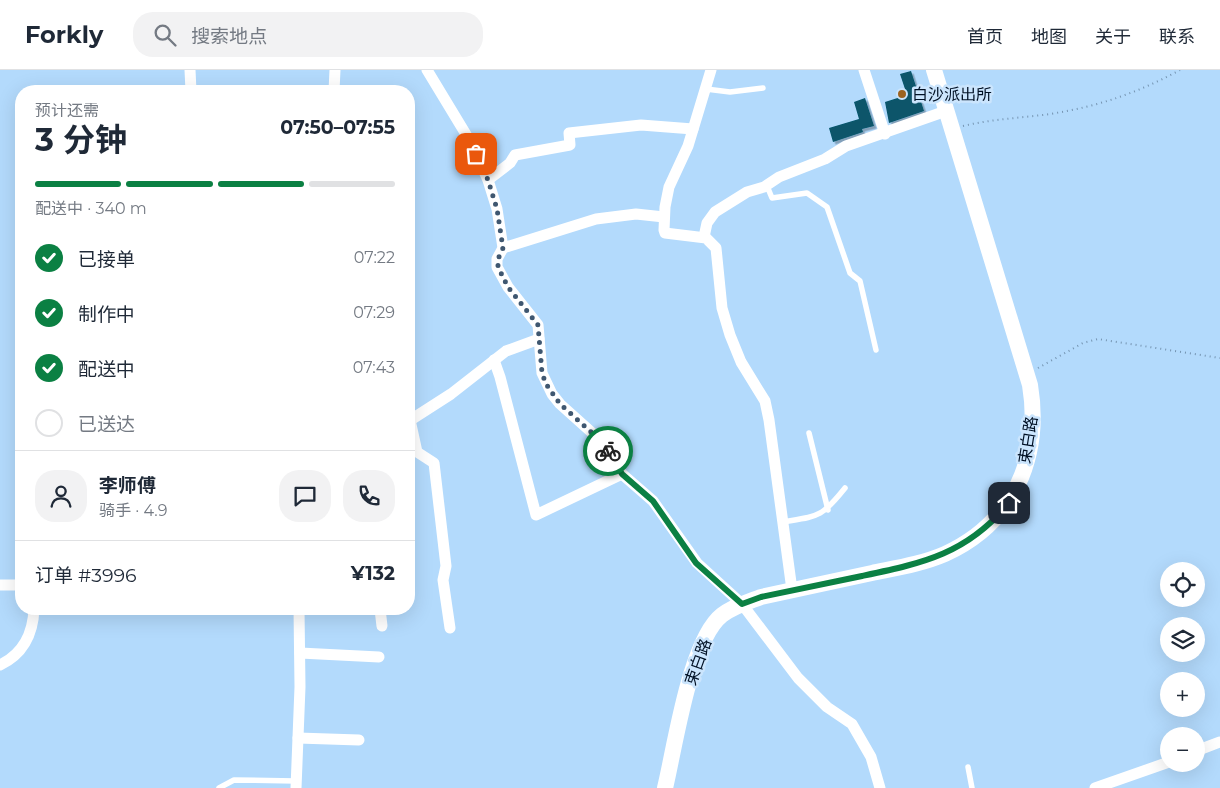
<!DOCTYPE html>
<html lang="zh">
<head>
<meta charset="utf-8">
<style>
	body { margin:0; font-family:Montserrat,"Noto Sans SC",sans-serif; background:#f2f2f3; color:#1f2937; height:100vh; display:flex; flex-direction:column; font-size:19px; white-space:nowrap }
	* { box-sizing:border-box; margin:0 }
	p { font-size:16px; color:#747a83 }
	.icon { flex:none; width:28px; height:28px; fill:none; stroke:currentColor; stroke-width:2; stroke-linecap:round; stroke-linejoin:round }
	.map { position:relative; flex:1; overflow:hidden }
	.details { position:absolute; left:15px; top:15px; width:400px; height:530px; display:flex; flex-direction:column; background:#fff; border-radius:20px; box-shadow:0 5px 20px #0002 }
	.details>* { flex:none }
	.tools { position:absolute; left:1160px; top:492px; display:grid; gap:10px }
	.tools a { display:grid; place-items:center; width:45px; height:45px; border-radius:50%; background:#fff; box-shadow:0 5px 20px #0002; font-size:25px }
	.pin { position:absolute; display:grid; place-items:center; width:42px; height:42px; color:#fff; margin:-21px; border-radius:10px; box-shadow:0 2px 8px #0006 }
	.courier { position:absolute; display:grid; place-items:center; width:50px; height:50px; margin:-25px; border:4px solid #0b8043; border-radius:50%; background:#fff; color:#222; box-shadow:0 1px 6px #0007 }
	.overview em { font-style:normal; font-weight:700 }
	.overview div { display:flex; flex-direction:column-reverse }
	.overview { display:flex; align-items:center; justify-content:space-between; height:85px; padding:0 20px }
	h1 { font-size:32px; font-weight:700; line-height:38px }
	.bar { display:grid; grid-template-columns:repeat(4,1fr); gap:8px 5px; align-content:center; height:60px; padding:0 20px }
	.bar i { height:6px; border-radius:4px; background:#e0e1e3 }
	.bar .on { background:#0b8043 }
	.bar p { grid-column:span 4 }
	.line { display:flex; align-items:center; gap:12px; padding:0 20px; border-top:1px solid #e0e1e3 }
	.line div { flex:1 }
	.round { display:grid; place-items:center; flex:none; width:52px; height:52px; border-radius:20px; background:#f2f2f3 }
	ol { padding:0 20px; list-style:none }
	li { display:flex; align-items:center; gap:15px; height:55px }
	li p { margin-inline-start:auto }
	li .icon { padding:5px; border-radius:50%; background:#0b8043; color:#fff; stroke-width:4 }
	li:last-child { color:#747a83 }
	li i { width:28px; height:28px; border:2px solid #e0e1e3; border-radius:50% }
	header { display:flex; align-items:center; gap:30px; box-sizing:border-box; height:70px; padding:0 25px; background:#fff; border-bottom:1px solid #e0e1e3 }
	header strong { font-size:24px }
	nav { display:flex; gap:28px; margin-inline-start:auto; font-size:18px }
	.search { width:350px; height:45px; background:#f2f2f3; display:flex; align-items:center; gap:12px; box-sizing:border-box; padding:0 18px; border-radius:20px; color:#747a83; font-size:19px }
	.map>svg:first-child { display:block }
	.building { fill:#07546b; filter:url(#shadow) }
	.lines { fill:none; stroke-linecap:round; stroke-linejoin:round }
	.path { stroke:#7594b1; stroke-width:2; stroke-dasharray:1 4; stroke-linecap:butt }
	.lane { stroke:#fff; stroke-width:5.5 }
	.street { stroke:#fff; stroke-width:11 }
	.secondary { stroke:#fff; stroke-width:16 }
	.done { stroke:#3f5770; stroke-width:5; stroke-dasharray:0 9 }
	.route { stroke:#0b8043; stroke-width:6 }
	.poi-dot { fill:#9c6321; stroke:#cbe5fd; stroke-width:2 }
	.labels { text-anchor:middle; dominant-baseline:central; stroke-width:5; stroke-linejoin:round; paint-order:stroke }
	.poi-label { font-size:16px; fill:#001024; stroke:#cbe5fd; text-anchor:start }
	.street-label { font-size:16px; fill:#001024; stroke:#cbe5fd }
</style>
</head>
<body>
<header>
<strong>Forkly</strong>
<div class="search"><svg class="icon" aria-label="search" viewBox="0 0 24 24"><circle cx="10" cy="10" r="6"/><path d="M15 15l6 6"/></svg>搜索地点</div>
<nav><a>首页</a><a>地图</a><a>关于</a><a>联系</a></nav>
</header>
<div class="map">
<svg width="1220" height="718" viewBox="0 0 1220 718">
	<defs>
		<filter id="shadow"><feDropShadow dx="2.5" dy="2.5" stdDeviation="0" flood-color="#0004"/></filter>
	</defs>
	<rect width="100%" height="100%" fill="#b3dafc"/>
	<g class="building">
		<path d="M911,1L924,41L889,53L885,32L907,25L900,4Z"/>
		<path d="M865,28L874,56L862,59L863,62L833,72L829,58L859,49L854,32Z"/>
	</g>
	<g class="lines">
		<g class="path">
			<path d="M963,56C992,49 1021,48 1050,44C1100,36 1137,23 1180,0"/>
			<path d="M1038,298L1083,273L1098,269L1220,288"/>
		</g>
		<g class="lane">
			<path d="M706,19L730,22L763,18"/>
			<path d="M767,116L772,128L807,123L827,137L850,203L860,211L876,280"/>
			<path d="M809,363L828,440"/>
			<path d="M782,452C819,446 821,448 845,418"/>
			<path d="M968,697L972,718"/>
			<path d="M219,718L234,710L296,711"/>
		</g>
		<g class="street">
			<path d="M190,0L191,21"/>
			<path d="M427,0L467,66L488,110L497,139L503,178L497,189V197L508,217L538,255L542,303L552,324L560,334L599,369L622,404L653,431L697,493L742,534L798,608L827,637L852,654L871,687L880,718"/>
			<path d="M711,0L688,76L669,117L665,137L664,160L665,163L706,168L716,178L722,238L730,265L741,292L765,331L769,350L792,520"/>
			<path d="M864,0L885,64"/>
			<path d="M334,21L335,0"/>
			<path d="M488,110L510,93L515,85L570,75L569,63L641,55L693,59"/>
			<path d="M704,167L707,153L715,142L747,122L764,117L779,107L825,89L846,76L946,41"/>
			<path d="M503,178L596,149L636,144L664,147"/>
			<path d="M494,290L500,307L536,445L622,404"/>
			<path d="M410,350L417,382L434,393L446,496L443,510L450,558"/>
			<path d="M409,351L451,324L506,281L539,269"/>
			<path d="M0,515H21"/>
			<path d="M380,539L382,556"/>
			<path d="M300,583L379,587"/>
			<path d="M0,595C23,584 33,564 34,539"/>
			<path d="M298,668L359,670"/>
			<path d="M1196,681L1220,672"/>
			<path d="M296,718L300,617L299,539"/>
			<path d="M1095,718L1169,692"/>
		</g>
		<path class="secondary" d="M665,718C675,677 690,570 722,545C734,536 748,532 761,527C798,519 835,511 872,503C896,498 922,494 945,484C1013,453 1042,388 1030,315L934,0"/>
	</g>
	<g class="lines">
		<path class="done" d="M476,84L488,110L497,139L503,178L498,189V197L508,217L538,255L542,303L546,314L560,334L599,369L608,381"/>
		<path class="route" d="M608,381L622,404L653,431L696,493L742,534L761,527C794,520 828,513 862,506C923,493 967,484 1009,433"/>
	</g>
	<circle class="poi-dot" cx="902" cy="24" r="5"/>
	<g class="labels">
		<g class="poi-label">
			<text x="912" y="24">白沙派出所</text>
		</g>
		<g class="street-label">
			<text transform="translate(1028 370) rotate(-81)">束白路</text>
			<text transform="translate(698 592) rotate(-70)">束白路</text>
		</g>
	</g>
</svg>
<div class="tools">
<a><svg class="icon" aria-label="locate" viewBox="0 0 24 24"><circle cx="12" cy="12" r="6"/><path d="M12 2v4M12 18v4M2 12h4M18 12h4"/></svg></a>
<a><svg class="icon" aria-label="layers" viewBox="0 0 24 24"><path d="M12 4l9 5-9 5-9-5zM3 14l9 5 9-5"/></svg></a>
<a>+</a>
<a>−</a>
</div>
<div class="pin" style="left:476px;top:84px;background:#ea580c"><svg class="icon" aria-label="bag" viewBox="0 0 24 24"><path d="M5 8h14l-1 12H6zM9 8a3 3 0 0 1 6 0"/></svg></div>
<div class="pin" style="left:1009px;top:433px;background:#1f2937"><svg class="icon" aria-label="home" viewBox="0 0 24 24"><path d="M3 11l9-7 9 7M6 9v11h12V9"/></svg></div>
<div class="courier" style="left:608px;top:381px"><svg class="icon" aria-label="bike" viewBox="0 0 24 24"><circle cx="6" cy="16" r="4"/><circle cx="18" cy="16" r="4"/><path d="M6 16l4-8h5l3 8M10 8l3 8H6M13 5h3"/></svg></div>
<section class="details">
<div class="overview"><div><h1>3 分钟</h1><p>预计还需</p></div><em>07:50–07:55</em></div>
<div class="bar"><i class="on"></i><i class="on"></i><i class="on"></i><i></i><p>配送中 · 340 m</p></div>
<ol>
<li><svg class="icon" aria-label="check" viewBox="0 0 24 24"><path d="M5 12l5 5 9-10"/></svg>已接单<p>07:22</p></li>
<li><svg class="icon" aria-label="check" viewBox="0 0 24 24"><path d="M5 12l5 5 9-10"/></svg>制作中<p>07:29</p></li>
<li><svg class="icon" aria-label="check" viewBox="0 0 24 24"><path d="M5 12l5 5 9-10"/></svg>配送中<p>07:43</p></li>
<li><i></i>已送达</li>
</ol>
<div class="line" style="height:90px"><a class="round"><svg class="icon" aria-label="person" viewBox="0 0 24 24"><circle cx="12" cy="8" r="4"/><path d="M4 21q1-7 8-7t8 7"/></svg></a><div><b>李师傅</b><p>骑手 · 4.9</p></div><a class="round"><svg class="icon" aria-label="chat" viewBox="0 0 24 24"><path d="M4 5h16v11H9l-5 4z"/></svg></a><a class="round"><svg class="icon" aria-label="phone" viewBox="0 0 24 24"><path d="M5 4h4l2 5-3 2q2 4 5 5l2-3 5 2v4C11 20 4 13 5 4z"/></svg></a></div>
<div class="line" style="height:65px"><div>订单 #3996</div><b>¥132</b></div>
</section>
</div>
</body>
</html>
